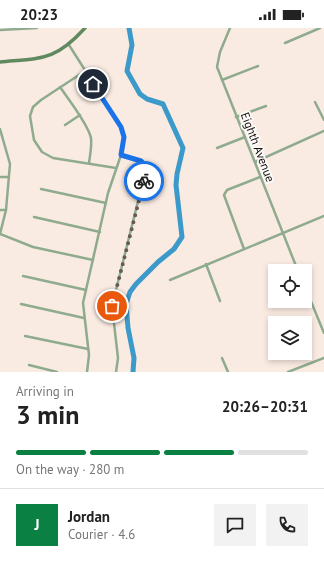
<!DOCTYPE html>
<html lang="en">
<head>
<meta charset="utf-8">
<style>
	body { margin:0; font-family:"PT Sans",sans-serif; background:#f2f2f2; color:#222; height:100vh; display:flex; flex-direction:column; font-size:15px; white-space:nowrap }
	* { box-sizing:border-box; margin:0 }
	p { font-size:13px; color:#767676 }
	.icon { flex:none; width:22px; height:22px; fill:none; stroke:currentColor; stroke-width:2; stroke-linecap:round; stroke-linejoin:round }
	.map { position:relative; height:344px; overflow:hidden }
	.drawer { display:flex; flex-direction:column; background:#fff; flex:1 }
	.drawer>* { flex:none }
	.tools { position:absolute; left:268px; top:236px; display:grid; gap:8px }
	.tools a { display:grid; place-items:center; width:44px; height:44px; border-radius:0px; background:#fff; box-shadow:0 2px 6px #0003; font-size:20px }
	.pin { position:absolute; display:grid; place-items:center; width:34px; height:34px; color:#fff; margin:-17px; border:2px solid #fff; border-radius:50%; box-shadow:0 1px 4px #0007 }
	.courier { position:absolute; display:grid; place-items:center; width:40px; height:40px; margin:-20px; border:3px solid #1a73e8; border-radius:50%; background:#fff; color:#222; box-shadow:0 1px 5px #0007 }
	.headline em { font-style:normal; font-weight:700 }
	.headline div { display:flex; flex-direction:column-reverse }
	.headline { display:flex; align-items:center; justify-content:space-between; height:68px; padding:0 16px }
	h1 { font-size:26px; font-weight:700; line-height:30px }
	.bar { display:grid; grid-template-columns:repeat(4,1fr); gap:6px 4px; align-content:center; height:48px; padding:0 16px }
	.bar i { height:5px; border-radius:3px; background:#e0e0e0 }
	.bar .current { background:#0b8043 }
	.bar p { grid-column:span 4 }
	.line { display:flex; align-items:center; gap:10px; padding:0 16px; border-top:1px solid #e0e0e0 }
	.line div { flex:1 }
	.round { display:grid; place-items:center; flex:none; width:42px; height:42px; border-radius:0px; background:#f2f2f2 }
	.status { display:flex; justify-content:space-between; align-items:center; height:28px; padding:0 20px; background:#fff; direction:ltr }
	.status svg { height:11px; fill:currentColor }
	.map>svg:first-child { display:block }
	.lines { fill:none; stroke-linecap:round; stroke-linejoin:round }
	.river { stroke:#3c9acb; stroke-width:5 }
	.street { stroke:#8fab8e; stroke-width:2.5 }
	.secondary { stroke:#618960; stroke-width:3.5 }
	.done { stroke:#665a52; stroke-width:4; stroke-dasharray:0 7.2 }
	.route { stroke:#1a73e8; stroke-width:5 }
	.labels { text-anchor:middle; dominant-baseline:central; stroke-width:3.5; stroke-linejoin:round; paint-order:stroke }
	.street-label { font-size:12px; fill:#170c05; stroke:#fbfbfb }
</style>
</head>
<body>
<div class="status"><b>20:23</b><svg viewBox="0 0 49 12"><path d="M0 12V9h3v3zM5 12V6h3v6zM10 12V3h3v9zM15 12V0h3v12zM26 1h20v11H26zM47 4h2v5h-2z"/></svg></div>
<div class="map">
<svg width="324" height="344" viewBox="0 0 324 344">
	<rect width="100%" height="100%" fill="#faebe2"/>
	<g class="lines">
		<path class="river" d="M129,0L132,17L127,43L140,66L147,71L163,76L183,120L177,146L176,157L182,209L174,221L158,234L136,256L130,264L126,276L128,300L134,330L133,344"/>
		<g class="street">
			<path d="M230,0L220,24L217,39L298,243"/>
			<path d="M0,2L37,0"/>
			<path d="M285,15L320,0"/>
			<path d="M69,17L118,94L123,104L124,109L121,127L108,165L83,275L89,327L87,344"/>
			<path d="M85,43L41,72L33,79L30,88L34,112L42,124L53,130L116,140"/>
			<path d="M222,52L258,38"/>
			<path d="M60,59C69,72 88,96 91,110C92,118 90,127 89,135"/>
			<path d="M315,74L324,92"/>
			<path d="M236,89L266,78"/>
			<path d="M65,97L80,87"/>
			<path d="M0,101L10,136L6,182L0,206"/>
			<path d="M217,120L245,109"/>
			<path d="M255,134L324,103"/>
			<path d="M0,149H9"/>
			<path d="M41,161L106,175"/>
			<path d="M0,182H6"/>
			<path d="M34,189L100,204"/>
			<path d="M0,206L33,219L93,232"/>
			<path d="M244,221L224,167L227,162L260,149"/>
			<path d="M206,236L220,273"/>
			<path d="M23,248L86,262"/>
			<path d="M170,252L324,188"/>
			<path d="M305,259L324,305"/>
			<path d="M21,276L84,290"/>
			<path d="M25,308L88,321"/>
			<path d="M222,330L228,344"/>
			<path d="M29,337L57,344"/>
			<path d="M116,344L118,330L112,278L146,141C144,131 130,129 121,127"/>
			<path d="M288,344L324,330"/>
		</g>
		<path class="secondary" d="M0,34C42,30 55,33 85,0"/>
	</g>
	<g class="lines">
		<path class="done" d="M112,278L144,153"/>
		<path class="route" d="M93,56L121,99L124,109L121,127L141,133L146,138L144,153"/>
	</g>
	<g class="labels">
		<g class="street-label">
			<text transform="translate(258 119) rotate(69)">Eighth Avenue</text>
		</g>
	</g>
</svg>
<div class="tools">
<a><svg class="icon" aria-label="locate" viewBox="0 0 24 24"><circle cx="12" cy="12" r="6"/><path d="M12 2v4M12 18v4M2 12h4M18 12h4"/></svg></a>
<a><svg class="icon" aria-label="layers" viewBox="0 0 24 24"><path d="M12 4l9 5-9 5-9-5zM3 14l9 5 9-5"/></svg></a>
</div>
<div class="pin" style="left:112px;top:278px;background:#ea580c"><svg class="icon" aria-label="bag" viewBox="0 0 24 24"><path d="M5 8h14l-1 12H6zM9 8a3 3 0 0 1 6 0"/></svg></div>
<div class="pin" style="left:93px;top:56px;background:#1f2937"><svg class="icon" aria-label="home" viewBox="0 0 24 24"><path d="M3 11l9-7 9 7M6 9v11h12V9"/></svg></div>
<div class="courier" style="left:144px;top:153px"><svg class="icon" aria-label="bike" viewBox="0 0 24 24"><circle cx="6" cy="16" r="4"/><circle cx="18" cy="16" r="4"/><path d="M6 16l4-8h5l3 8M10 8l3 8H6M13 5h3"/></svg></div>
</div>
<section class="drawer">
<div class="headline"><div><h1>3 min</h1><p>Arriving in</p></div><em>20:26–20:31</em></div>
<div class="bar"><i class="current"></i><i class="current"></i><i class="current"></i><i></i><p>On the way · 280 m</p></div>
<div class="line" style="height:72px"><b class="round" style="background:#0b8043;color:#fff">J</b><div><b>Jordan</b><p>Courier · 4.6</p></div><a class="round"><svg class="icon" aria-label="chat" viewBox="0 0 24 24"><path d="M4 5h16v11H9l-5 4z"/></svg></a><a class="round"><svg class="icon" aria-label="phone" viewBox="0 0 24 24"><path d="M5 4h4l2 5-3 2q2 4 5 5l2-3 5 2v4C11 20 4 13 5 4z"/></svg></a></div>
</section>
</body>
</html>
